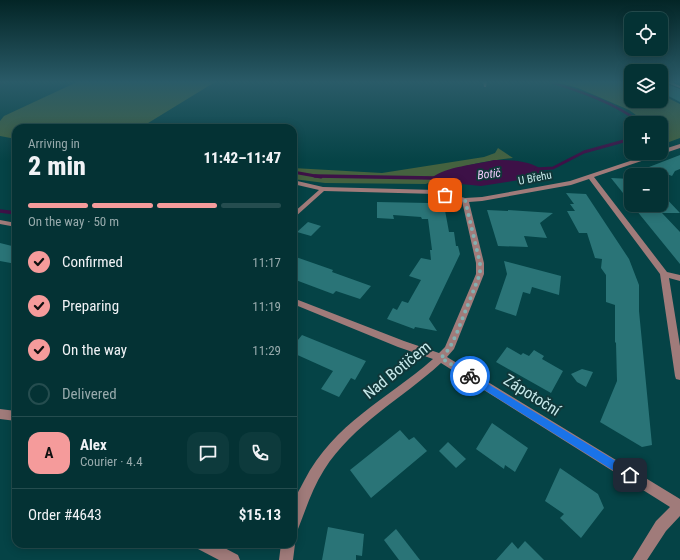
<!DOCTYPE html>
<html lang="en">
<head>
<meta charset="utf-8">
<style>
	body { margin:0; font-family:"Roboto Condensed",sans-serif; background:#0d3a3c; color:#f1f3f6; height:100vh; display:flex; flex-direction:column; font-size:15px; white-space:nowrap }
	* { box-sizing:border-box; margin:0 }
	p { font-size:13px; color:#97aaac }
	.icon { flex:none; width:22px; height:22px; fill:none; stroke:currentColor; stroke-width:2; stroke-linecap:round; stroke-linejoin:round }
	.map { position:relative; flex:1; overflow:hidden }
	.panel { position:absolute; left:12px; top:124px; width:285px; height:424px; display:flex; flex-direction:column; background:#043234; border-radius:12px; box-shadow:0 2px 10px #0003,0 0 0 1px #254d4f }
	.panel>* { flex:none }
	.tools { position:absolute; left:624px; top:12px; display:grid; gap:8px }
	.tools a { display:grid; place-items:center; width:44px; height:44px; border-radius:8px; background:#043234; box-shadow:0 2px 10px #0003,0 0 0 1px #254d4f; font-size:20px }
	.pin { position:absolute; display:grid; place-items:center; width:34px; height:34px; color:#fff; margin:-17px; border-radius:8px; box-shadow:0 2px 6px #0006 }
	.courier { position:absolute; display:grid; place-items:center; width:40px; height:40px; margin:-20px; border:3px solid #1a73e8; border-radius:50%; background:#fff; color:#222; box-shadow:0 1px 5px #0007 }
	.head em { font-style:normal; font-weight:800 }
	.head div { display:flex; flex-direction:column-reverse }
	.head { display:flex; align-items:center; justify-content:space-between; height:68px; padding:0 16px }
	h1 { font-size:26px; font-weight:800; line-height:30px }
	.bar { display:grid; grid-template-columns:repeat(4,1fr); gap:6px 4px; align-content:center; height:48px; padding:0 16px }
	.bar i { height:5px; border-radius:3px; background:#254d4f }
	.bar .selected { background:#f59b9b }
	.bar p { grid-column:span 4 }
	.line { display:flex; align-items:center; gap:10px; padding:0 16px; border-top:1px solid #254d4f }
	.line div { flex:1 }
	.round { display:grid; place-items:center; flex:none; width:42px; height:42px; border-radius:12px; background:#0d3a3c }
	ol { padding:0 16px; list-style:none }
	li { display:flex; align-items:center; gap:12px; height:44px }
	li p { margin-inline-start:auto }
	li .icon { padding:4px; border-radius:50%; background:#f59b9b; color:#111; stroke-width:4 }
	li:last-child { color:#97aaac }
	li i { width:22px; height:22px; border:2px solid #254d4f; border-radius:50% }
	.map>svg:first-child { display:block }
	.green { fill:#45623f }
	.water { fill:#3d1147 }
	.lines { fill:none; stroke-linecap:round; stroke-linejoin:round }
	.stream-far2 { stroke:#3d1147; stroke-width:2.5 }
	.stream-far1 { stroke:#3d1147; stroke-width:3 }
	.stream { stroke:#3d1147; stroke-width:3.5 }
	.building { fill:#2a7477 }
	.service { fill:#a07b7a; fill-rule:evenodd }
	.minor { fill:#a07b7a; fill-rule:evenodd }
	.route { fill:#1a73e8 }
	.done { stroke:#83b0b1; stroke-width:4; stroke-dasharray:0 7.2 }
	.labels { text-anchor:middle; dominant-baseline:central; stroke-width:4; stroke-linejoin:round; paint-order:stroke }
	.far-street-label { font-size:11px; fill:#c7eaeb; stroke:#103739 }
	.far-water-label { font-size:12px; font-style:italic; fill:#f3cbfc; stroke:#103739 }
	.near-street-label { font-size:16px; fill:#c7eaeb; stroke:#103739 }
</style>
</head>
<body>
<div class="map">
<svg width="680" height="560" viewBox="0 0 680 560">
	<rect width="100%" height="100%" fill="#054346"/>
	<g class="green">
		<path d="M77,82H215L140,128H16V139L0,136V121L4,116Z"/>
		<path d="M557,82H622L631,87V101H661L662,95L680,104V138L661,145V123H647L629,110L578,88Z"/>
		<path d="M498,148L513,158C485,161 457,166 431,178L432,181L426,184L325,183L293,179V168L382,173L484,157L495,153Z"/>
	</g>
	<path class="water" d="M494,160C511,160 531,160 545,172V176L481,186L432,181L431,178C448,166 474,165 494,160Z"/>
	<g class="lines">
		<g class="stream-far2">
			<path d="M551,82C582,92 615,103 641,123"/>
			<path d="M0,83L3,82"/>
		</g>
		<g class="stream-far1">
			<path d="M661,141L666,143"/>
			<path d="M536,169L553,168L584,152L631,139"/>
			<path d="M293,172L321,177"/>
		</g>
		<g class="stream">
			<path d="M315,176L435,178"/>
			<path d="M0,211L16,213"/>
		</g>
	</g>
	<g class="building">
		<path d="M661,82L680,89V102L661,92Z"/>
		<path d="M680,155V169L675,171L672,176L649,167Z"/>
		<path d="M611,178L631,179V203Z"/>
		<path d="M566,193L586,194L629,259L639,285V311L652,445L642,447L600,422L617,381L616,343L615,342V305L606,302V275L601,268L602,259L595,258L587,233H579L567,211H575L570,204H574Z"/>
		<path d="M661,193L680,213H662L680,232V264L632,205H655L661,211Z"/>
		<path d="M377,202L429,203L430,205H444L449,232H454L456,246H458L460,254L429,319L437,331L415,327L414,329L387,319L393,308L397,310L402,301L408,303L421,280L409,276L421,258L431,260L430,250H432L428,219H422L421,217L393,215L394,219L377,218Z"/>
		<path d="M487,210L508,211V210L553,213L540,223L547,238L524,236L528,247L498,246Z"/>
		<path d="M308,222L321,226L311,236L297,232Z"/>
		<path d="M0,243L16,247V264L0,261Z"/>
		<path d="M293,256L333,270L332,272L371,286L360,299L336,291L333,294L293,279Z"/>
		<path d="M504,261L561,276L559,295L532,287L530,294L523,292L516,316L495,309L507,274Z"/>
		<path d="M302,335L366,361L355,380L351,378L339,397L321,389L333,371L293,353V346Z"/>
		<path d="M507,347L521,355L523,353L529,356L534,350L544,356L542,359L563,371L551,393L496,362Z"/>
		<path d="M582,369L593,372L586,387L577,382L571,374Z"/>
		<path d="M492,423L528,448L515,472L505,465L504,469L476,449Z"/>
		<path d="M400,430L409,440L414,437L427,451L371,498L350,470Z"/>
		<path d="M448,442L466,459L456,468L439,451Z"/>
		<path d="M560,468L598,494L604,508L581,538L560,518L564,514L545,501Z"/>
		<path d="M328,527L364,534L362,556L356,555V560H322Z"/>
		<path d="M396,529L420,560H399L384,540Z"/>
		<path d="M525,541L544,560H496L512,542L518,549Z"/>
	</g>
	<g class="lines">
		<path class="service" d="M483,82H487L486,87H484Z"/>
		<g class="minor">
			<path d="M665,82H671L680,86V88Z"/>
			<path d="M680,144V148L594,177L667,272L680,275V281L669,278L680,346V380L676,379L675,376L660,274L589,179L571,185L482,201L469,202L484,263V274L454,349L447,357L680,499V516L666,531L647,560H632L656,521L670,507L441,363C402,399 353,424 324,470C312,489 306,509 298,529L293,531C293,523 292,514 293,506C294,498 300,489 304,481C335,422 385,401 433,359L398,347L293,304V298L404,341L439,353L445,347L476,274V263L462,201L436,194L324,191L295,217L293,218V213L319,190L293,184V180L323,187L436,190L465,198L482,197L570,181L654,153H661V150Z"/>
			<path d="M0,220L16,223V227L0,224Z"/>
			<path d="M0,409L16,411V421L0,419Z"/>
			<path d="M293,539L295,544L293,560H279L281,544H293Z"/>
			<path d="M196,544H217L238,555L240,560H219L198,549Z"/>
		</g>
	</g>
	<linearGradient id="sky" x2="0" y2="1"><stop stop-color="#032526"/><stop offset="0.51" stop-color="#2a5b68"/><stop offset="1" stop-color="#2a5b68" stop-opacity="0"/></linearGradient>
	<rect width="680" height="161" fill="url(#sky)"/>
	<path class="route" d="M470,373L634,472L635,475L634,479L630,480L627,479L467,379L466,376L467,374Z"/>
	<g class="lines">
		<path class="done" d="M445,195L465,200L480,263V274L456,335L449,349L441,358L470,376"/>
	</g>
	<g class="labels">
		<g class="far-street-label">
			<text transform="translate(535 178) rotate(-11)">U Břehu</text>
		</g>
		<g class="far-water-label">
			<text transform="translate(489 174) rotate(-6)">Botič</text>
		</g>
		<g class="near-street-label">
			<text transform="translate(397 370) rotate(-39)">Nad Botičem</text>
			<text transform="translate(532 395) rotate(32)">Zápotoční</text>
		</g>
	</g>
</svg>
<div class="tools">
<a><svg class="icon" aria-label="locate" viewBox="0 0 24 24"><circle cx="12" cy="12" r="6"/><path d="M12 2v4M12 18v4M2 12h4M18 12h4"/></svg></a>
<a><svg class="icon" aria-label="layers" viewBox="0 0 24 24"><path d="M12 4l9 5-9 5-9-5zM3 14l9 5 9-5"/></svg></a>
<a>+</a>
<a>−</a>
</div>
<div class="pin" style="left:445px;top:195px;background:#ea580c"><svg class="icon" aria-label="bag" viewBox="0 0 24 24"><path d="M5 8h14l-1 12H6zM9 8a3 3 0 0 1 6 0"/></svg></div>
<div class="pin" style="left:630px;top:475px;background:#1f2937"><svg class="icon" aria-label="home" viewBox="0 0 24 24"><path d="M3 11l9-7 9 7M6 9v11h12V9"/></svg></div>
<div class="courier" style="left:470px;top:376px"><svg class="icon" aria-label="bike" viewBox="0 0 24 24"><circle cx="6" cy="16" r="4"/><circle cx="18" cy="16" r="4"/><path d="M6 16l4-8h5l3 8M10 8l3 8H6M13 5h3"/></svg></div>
<section class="panel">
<div class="head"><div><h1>2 min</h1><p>Arriving in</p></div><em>11:42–11:47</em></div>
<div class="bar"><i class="selected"></i><i class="selected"></i><i class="selected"></i><i></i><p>On the way · 50 m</p></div>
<ol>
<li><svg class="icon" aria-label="check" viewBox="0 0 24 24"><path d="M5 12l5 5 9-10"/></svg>Confirmed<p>11:17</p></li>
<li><svg class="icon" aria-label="check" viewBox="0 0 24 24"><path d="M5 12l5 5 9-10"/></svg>Preparing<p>11:19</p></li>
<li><svg class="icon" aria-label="check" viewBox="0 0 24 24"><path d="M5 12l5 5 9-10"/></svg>On the way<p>11:29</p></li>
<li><i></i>Delivered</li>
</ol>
<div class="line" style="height:72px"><b class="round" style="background:#f59b9b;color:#111">A</b><div><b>Alex</b><p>Courier · 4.4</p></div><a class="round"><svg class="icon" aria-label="chat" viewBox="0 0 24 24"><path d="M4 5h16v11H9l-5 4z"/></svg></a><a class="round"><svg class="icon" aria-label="phone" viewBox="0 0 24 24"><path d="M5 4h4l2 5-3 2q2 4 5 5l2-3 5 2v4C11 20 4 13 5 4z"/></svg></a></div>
<div class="line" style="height:52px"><div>Order #4643</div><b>$15.13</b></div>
</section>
</div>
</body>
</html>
